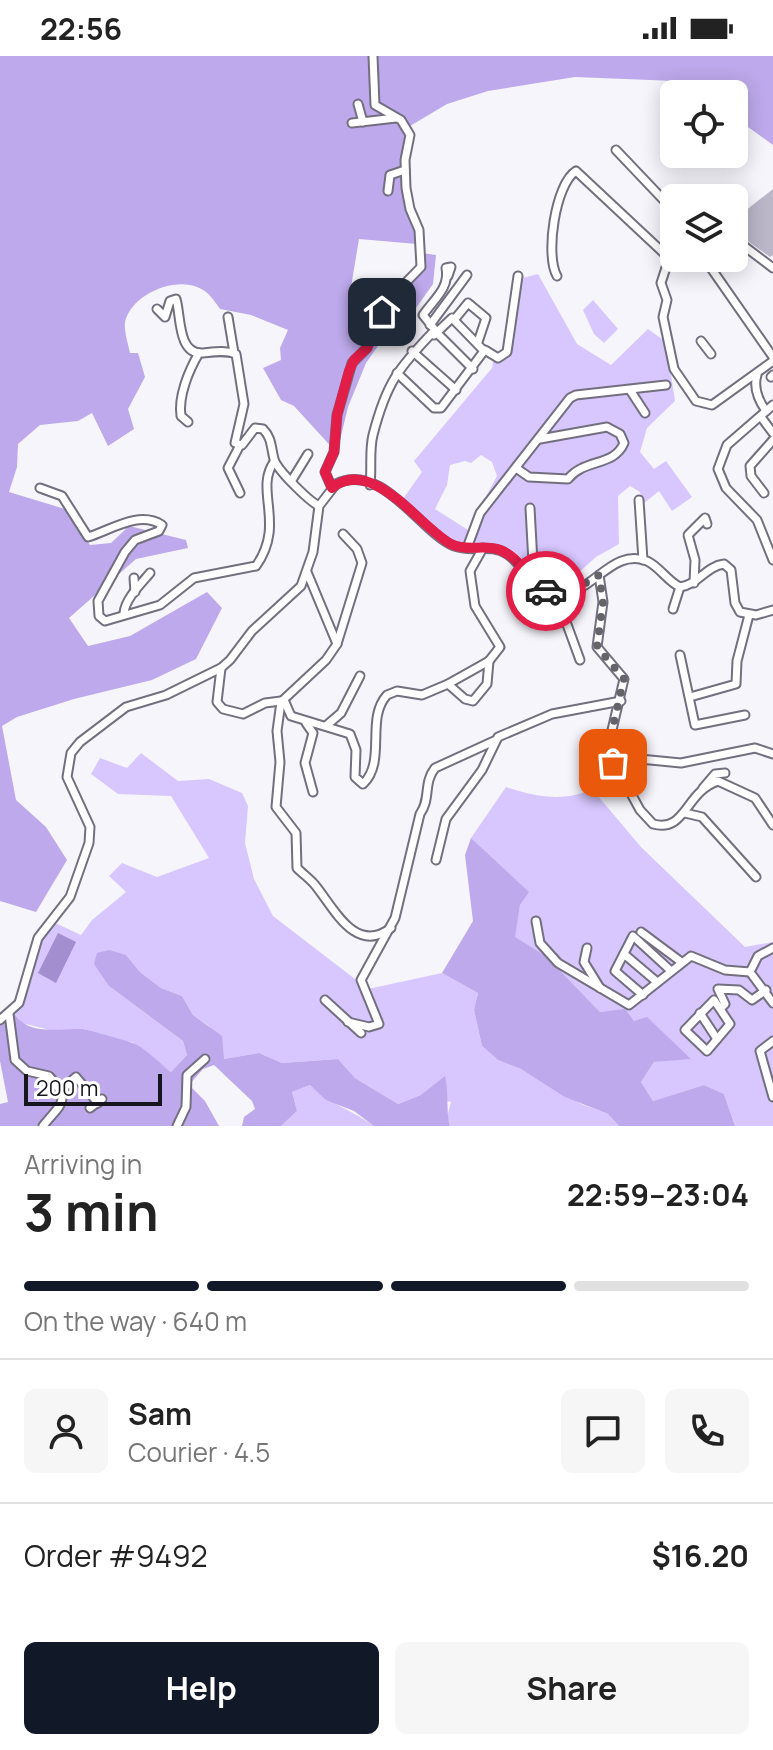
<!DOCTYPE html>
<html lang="en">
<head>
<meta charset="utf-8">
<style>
	body { margin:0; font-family:Manrope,sans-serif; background:#f6f6f6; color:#222; height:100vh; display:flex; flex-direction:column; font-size:30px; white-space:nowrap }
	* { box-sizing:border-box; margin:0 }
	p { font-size:26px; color:#767676 }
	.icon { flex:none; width:44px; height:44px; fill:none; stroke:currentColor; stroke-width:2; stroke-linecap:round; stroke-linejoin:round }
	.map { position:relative; height:1070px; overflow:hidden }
	.details { display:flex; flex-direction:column; background:#fff; flex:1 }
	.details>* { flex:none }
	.buttons { position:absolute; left:660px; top:24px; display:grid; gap:16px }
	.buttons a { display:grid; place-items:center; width:88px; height:88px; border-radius:12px; background:#fff; box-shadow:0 4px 20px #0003; font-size:40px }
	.scale { position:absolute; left:24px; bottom:20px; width:138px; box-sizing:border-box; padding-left:8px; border:4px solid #17161c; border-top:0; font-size:22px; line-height:28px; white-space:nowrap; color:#17161c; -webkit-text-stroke:6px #fff; paint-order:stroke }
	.pin { position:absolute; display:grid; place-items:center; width:68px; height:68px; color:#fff; margin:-34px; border-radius:16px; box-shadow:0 4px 12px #0006 }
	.courier { position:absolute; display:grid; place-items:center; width:80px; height:80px; margin:-40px; border:6px solid #e11d48; border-radius:50%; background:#fff; color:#222; box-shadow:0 2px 10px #0007 }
	.headline em { font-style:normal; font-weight:700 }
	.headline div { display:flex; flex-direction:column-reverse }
	.headline { display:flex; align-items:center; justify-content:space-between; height:136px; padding:0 24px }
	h1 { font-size:52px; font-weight:700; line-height:60px }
	.bar { display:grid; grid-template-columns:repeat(4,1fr); gap:12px 8px; align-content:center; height:96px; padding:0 24px }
	.bar i { height:10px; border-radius:6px; background:#e0e0e0 }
	.bar .current { background:#111827 }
	.bar p { grid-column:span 4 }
	.line { display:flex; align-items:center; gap:20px; padding:0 24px; border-top:2px solid #e0e0e0 }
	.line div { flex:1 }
	.round { display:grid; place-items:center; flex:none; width:84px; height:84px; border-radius:12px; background:#f6f6f6 }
	.action { display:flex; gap:16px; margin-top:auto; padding:16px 24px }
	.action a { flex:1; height:92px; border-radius:12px; background:#111827; color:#fff; font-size:32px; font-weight:700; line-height:92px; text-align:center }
	.action a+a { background:#f6f6f6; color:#222 }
	.status { display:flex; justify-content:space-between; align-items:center; height:56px; padding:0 40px; background:#fff; direction:ltr }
	.status svg { height:22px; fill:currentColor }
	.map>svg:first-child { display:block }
	.green { fill:#d7c7fe; fill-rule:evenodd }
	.forest { fill:#bda9eb; fill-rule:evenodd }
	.water { fill:#a38ecf }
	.building { fill:#bbb6c8 }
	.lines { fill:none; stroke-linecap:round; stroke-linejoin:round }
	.minor-casing { stroke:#736f7f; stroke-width:11 }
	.minor { stroke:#fff; stroke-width:7 }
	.done { stroke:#65646a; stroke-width:8; stroke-dasharray:0 14.4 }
	.route { stroke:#e11d48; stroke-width:10 }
</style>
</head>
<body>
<div class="status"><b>22:56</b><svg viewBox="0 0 49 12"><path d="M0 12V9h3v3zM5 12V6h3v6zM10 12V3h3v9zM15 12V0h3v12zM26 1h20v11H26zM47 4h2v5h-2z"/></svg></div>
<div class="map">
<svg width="773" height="1070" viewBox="0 0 773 1070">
	<rect width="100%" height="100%" fill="#f7f5fc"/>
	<g class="green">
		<path d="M538,218L577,288L611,309L648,273L666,286L675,345L647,372L640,396L654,413L666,405L692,441L672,455L659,435L644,447L640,436L630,430L618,440L619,488L596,501L559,534C537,528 530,505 511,494C499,486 488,490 475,490C444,490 421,464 403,443L422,416L414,405L492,312L493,306L508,302L522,222ZM481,399L492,406L497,420L468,474L435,453L447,429L450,409L465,405L471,407Z"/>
		<path d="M593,244L618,273L604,287L594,278L583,254Z"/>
		<path d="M141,697L178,725L209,723L242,737L248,750L245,787L254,823L273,860L368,933L442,917L478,937L474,954L482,990L498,1004L521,1013L581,1048L608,1058L619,1070H450L447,1061L451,1046L421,1039L398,1048L355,1022L338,1003L282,1007L259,997L224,1003L209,970L193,959L182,940L161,932L140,916L126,899L109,930L183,985L187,999L171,1016L132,986L112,983L84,973L58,976L22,967L13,955L35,892L51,865L81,879L92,864L126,836L109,820L122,807L157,821L209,802L171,740L118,738L91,718L100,702L127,712Z"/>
		<path d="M506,731C534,740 563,747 592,733L641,791L745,891L773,886V1070H735L724,1038L704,1029L653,1045L641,1026L654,1006L690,1002L634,965L624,954L600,956L546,900L514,881L520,849L528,836L471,782Z"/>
		<path d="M310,1029C329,1047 353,1055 374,1070H281L297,1055L292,1036Z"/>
	</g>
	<g class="forest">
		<path d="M0,0H773V89L734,61V38H697L675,25L575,21L488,35L447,48L410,70V146L422,197L436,199L433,228L394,283L380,287L366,307L348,351L337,397L294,350L281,344L263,312L281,304L280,292L288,274L251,259L220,253C213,243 208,235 197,231C173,221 131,239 125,266C124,276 128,287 130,297H138L145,321L128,353L134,373L108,390L92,357L78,365L40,369L18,388L17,411L9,436L65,453L90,489L111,487L129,470L186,484L188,492L136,503L69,562L88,590L130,580L207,536L222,552L196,603L152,624L74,643L17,661L2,670L16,744L46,771L67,804L36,856L0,845ZM359,183L417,188L419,212L398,232L351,231Z"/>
		<path d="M471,782L529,836L520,849L515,881L546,900L600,956L625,953L634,965L647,961L691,1003L654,1006L641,1026L653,1045L704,1029L724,1038L735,1070H619L608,1058L565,1041L521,1013L498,1004L482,990L474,954L478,937L442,917L473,865L465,799Z"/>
		<path d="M109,894L126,899L140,916L161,932L182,940L193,959L222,980L224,1003L259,997L282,1007L338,1003L355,1022L398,1048L421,1039L445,1020C449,1037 446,1059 450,1070H374L354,1055L326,1044L310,1029L292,1036L297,1055L281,1070H242L244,1061L255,1053L252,1045L214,1009L203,1013L189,1029L205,1045L219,1070H0V1048L8,1046L0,1005V964L13,955C27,981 57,972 82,973C86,973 123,984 130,986C144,990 159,1007 171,1016L187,999L183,985L109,930L94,908L97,897Z"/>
	</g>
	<path class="water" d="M58,877L76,886L56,927L38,917Z"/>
	<path class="building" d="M773,133V199L770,201L749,186L735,163Z"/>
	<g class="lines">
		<defs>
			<g id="minor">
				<path d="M358,48L363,66"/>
				<path d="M352,67L396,62"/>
				<path d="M616,94L674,155"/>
				<path d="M388,135L390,119L405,114"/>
				<path d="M723,142H732"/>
				<path d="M734,144L738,146L734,150"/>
				<path d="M734,174L744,190L773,212"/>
				<path d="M674,187L661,227L667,244L663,261L674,313L696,345L712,349L773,305"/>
				<path d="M704,202L773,301"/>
				<path d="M557,220C545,200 555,128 576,115L669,202"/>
				<path d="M157,253L165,261L170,245L176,243C181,258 177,299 203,297C214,296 225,294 236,298L244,348L235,387L242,389L255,372L263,373C272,382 271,392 274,403C277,414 309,445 319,450"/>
				<path d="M228,261L234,297"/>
				<path d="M454,264L468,247L486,262L478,286"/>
				<path d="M430,269L467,219"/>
				<path d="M437,277L473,313"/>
				<path d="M701,285L711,298"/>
				<path d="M485,294L498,302L507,296L518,220"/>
				<path d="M412,295L456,334"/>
				<path d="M397,317L434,352H441L484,295L452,262L434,279"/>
				<path d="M757,319C753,332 759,345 766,355"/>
				<path d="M771,321L773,319"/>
				<path d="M630,334L645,357"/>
				<path d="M773,349L727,389L718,413L726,432L757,464L773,504"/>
				<path d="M761,361L773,377"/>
				<path d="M188,366L181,360C178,340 189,314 199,297"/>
				<path d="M240,389L228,412L240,437"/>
				<path d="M516,412L529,421L568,423C585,402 614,411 624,387L620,378L607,371L540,383"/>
				<path d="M292,424L308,398"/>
				<path d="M370,429C372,413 369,394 373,379C386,328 398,312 435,274L423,259C434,243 450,232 446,212L451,211L448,220"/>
				<path d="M40,432L62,440L88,481C111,474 139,454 162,469L159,475L135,484L125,496L98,545L99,560L105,565L160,549L194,522L256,510C286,468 254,434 274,406"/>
				<path d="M332,432L325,416L334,396L337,359L352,307L367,292L385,248L421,211L419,174L410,153L406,132L405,104L410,79L401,64L375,49L373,0"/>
				<path d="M764,437L751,420L750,410L773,384"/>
				<path d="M639,444L643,504"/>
				<path d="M530,452L534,525"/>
				<path d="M467,492L480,457L570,342L576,339L666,329"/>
				<path d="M307,516L337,588L326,604L281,646L277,675L280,706L276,751L296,777L297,812C303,818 310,823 315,829C334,852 355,899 391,872"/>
				<path d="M599,519L603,546L597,591L624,623L608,691L610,699L640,754L653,768C686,777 685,736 718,725L755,742L773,769"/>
				<path d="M134,522L135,536"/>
				<path d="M694,527L695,504L688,479L705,462L707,468"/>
				<path d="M562,539L565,563L580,604"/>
				<path d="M673,553L680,531"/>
				<path d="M124,557C125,543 141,528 150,517"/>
				<path d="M337,588L362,507L357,493L343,478"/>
				<path d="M680,599L695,669L745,659"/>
				<path d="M221,612L217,646L223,653L243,658L265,647L281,645"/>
				<path d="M448,628L489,605L500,591L475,550L470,515L483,492"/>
				<path d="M690,641L736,628L737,605L749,559"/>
				<path d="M284,644L291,660L350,678L356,694L355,721L363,728C387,705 365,663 387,639L397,635L422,639L448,628L465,643L473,645L487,628L489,605"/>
				<path d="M306,667L313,677L305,707L313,736"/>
				<path d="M327,669L341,657L360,620"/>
				<path d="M619,716L640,703L681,707L755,692L773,698"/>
				<path d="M703,732L715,718L725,717"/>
				<path d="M685,757L702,761L756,821"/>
				<path d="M436,804L446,763L482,714L498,681L552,658L621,645"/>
				<path d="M536,865L540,887L558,907L629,949L691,900L725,914L750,916"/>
				<path d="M641,876L680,905"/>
				<path d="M587,892L584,906L600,932"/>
				<path d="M773,892L758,900L750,916L773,947"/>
				<path d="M624,898L657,926"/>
				<path d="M643,939L615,915L633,880L670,914"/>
				<path d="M325,944L361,977"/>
				<path d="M714,944L730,968L707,995L685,974Z"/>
				<path d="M721,952L725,948L718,933L739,934L752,944L766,934"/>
				<path d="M700,957L717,983"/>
				<path d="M9,958L15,1004L27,1015L49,1020C72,1046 61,1047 43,1070"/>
				<path d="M0,964L19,947L38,882L70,841L89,787L90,771L67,721L71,697L80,686L126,651L166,639L221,612L230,604L252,575L301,530L313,496L319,450L336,428C382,405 420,476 454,490C472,497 491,487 507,498C525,510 536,538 559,538C592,539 612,491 647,505C660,511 667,525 680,531C698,529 706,510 724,508L731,514L735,547L740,556L756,559L773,554"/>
				<path d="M348,966L369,971L379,968L361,924L395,862L420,758C431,743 423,727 435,712L494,685"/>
				<path d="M773,985L760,995L773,1041"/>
				<path d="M61,1034L76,1021L98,1047"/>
				<path d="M90,1052L102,1043"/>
				<path d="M177,1070L186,1051L187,1019L205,1003"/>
			</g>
		</defs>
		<use href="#minor" class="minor-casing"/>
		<use href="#minor" class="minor"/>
	</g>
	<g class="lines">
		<path class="done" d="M546,535L567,538L599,519L603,546L597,591L624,623L608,691L613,707"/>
		<path class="route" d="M382,256L367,292L354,304L349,315L337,359L334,396L325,416L332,432C372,399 421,472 451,488C467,496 485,488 500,494C521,502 528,524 546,535"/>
	</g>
</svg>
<div class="buttons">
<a><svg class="icon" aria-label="locate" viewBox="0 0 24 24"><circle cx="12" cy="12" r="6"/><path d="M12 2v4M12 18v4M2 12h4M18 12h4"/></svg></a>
<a><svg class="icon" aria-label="layers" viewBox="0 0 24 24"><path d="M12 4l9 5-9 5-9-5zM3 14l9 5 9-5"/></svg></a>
</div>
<div class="scale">200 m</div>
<div class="pin" style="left:613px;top:707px;background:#ea580c"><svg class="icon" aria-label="bag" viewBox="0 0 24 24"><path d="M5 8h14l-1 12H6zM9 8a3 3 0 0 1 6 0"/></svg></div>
<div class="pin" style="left:382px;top:256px;background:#1f2937"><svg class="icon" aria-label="home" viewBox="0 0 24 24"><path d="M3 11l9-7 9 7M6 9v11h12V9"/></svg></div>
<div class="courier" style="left:546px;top:535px"><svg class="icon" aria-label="car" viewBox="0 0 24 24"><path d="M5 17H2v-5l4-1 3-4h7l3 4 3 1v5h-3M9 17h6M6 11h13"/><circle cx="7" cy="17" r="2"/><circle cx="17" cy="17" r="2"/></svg></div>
</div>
<section class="details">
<div class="headline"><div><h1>3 min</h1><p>Arriving in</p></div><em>22:59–23:04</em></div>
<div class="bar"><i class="current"></i><i class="current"></i><i class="current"></i><i></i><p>On the way · 640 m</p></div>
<div class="line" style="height:144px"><a class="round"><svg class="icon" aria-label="person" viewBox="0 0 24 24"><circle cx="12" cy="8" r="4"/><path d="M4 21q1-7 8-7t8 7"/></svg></a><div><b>Sam</b><p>Courier · 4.5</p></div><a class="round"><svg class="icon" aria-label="chat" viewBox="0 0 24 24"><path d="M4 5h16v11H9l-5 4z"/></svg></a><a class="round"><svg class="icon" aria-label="phone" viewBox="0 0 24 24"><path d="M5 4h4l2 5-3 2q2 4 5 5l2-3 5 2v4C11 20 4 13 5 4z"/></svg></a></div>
<div class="line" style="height:104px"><div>Order #9492</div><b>$16.20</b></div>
<div class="action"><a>Help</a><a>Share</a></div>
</section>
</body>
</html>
